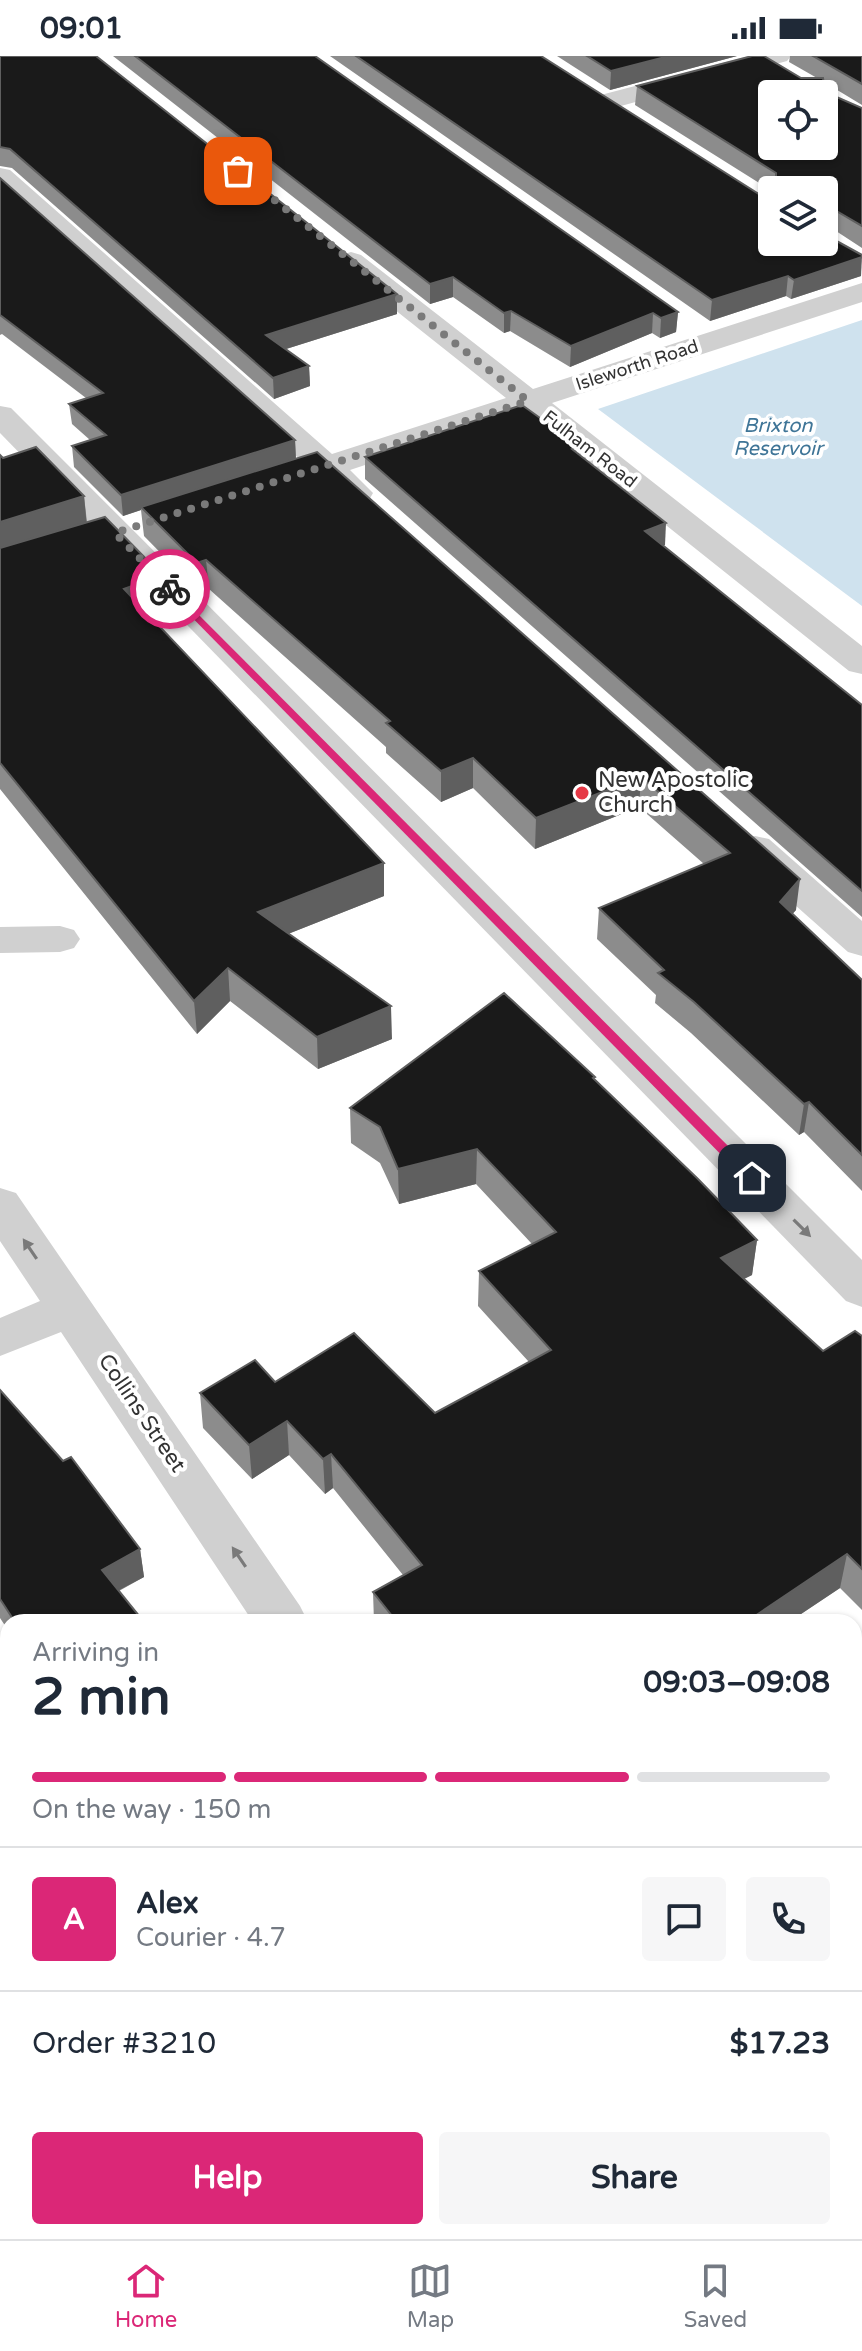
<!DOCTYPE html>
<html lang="en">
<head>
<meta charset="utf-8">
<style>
	body { margin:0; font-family:"Varela Round",sans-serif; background:#f6f6f7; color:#1f2937; height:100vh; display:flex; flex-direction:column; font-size:30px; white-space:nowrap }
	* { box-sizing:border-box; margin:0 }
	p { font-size:26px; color:#747a83 }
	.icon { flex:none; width:44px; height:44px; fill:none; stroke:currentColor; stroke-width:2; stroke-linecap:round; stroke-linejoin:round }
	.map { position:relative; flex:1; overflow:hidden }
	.side { position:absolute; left:0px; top:1558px; width:862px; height:626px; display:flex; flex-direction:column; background:#fff; border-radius:24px 24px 0 0; box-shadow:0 2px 6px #0004 }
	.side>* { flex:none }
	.buttons { position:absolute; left:758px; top:24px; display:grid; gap:16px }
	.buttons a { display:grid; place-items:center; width:80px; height:80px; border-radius:8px; background:#fff; box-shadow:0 2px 6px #0004; font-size:40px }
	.pin { position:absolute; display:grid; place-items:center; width:68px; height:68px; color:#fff; margin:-34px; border-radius:16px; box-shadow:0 4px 12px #0006 }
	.courier { position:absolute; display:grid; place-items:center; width:80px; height:80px; margin:-40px; border:6px solid #db2777; border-radius:50%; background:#fff; color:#222; box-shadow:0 2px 10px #0007 }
	.overview em { font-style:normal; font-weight:700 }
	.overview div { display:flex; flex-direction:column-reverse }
	.overview { display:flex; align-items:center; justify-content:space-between; height:136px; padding:0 32px }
	h1 { font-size:52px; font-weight:700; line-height:60px }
	.bar { display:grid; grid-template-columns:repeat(4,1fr); gap:12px 8px; align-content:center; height:96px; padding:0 32px }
	.bar i { height:10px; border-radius:6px; background:#e0e1e3 }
	.bar .current { background:#db2777 }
	.bar p { grid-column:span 4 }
	.line { display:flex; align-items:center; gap:20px; padding:0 32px; border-top:2px solid #e0e1e3 }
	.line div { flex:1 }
	.round { display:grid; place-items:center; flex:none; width:84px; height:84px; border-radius:8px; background:#f6f6f7 }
	.primary-button { display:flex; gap:16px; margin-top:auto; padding:16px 32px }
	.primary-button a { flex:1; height:92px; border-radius:8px; background:#db2777; color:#fff; font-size:32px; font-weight:700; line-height:92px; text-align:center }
	.primary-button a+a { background:#f6f6f7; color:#1f2937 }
	.status { display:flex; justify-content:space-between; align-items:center; height:56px; padding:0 40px; background:#fff; direction:ltr }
	.status svg { height:22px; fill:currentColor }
	.tabs { display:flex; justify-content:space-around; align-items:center; height:112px; border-top:2px solid #e0e1e3; background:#fff; font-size:22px; color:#747a83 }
	.tabs a { display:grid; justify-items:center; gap:4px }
	.tabs .current { color:#db2777 }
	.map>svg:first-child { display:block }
	.water { fill:#cfe2ee }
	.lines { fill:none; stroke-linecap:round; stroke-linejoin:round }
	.minor { fill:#d0d0d0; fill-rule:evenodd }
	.wall { fill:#8c8c8c }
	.shaded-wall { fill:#5f5f5f }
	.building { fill:#1a1a1a; stroke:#5f5f5f; stroke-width:2; fill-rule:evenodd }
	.oneway { fill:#7a7a7a }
	.route { fill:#db2777 }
	.done { stroke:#7a7a7a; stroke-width:8; stroke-dasharray:0 14.4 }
	.poi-dot { fill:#e63946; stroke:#fff; stroke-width:3 }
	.labels { text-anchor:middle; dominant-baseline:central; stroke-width:8; stroke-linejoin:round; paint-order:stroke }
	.far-street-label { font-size:18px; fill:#333; stroke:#fff }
	.far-water-label { font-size:20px; font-style:italic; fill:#3f7597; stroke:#fff }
	.poi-label { font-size:22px; fill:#333; stroke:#fff; text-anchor:start }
	.street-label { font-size:22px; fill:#333; stroke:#fff }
</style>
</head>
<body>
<div class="status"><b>09:01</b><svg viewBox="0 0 49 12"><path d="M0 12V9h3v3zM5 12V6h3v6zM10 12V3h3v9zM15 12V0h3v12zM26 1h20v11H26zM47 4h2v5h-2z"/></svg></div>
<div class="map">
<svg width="862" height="2183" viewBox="0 0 862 2183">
	<rect width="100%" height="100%" fill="#fff"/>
	<path class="water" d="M862,264V550L598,353Z"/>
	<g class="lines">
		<g class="minor">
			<path d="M749,0H791L787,5L606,54L597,52L593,46L597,40Z"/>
			<path d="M0,112L10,114L332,398L506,342L341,211L337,205L341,199L351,196L361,199L533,333L862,227V246L552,347L862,590V618L849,615L524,356L350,414L373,437L369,444C347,449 337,437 322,423L304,428L293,425L288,418L293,411L304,407L0,134Z"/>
			<path d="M0,350L11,352L862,1204V1251L846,1245L0,377Z"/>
			<path d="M755,780L769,783L862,865V900L848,896L741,801L736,792L741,783Z"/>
			<path d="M60,870L74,874L80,883L74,892L60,896L0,897V871Z"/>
			<path d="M0,1132L16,1137L300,1550L308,1566H253L61,1276L0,1300V1262L40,1245L0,1185Z"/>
			<path d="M862,1846V1902L854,1905V1849Z"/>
			<path d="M338,2176H408L405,2183H335Z"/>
			<path d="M662,2176H725L728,2183H665Z"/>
		</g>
	</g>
	<g class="wall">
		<path d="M0,0L397,238V258L286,293L309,310L310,330L274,343L12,112L0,110Z"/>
		<path d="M113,0H315L678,256L676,276L660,282L652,277L570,311L510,275L504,277L453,241L430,248Z"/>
		<path d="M330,0H541L861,220L791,243L786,240L710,265Z"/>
		<path d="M557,0H737L610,34Z"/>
		<path d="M790,0H862V49L824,26L825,36L862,52V192L836,175L824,173V134H772V135L635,49L637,30L801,22H817L789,6Z"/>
		<path d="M0,122L295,384L296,402L796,854L792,858L862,924V1135L804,1076L799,1079L691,977L655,947L656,939L597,883L599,852L704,808L639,751L535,793L473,732L441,746L386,697V691L209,533L200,537L144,480L141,454L123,460L74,411L72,390L90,384L72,368L69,348L86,342L2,278L0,279Z"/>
		<path d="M579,390V398L664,490L862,649V861L365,423V401Z"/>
		<path d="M0,399L3,402L84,440L87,466L164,550L147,557L384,840L288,878L392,983L318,1013L230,945L197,978L0,733Z"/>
		<path d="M595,1024L757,1184L752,1219L744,1223L823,1295L862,1280V1554L840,1532L789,1566H374L373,1536L403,1519L333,1432L325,1438L289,1399L252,1423L203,1372L200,1337L275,1326L435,1357L529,1306L478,1250L479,1215L532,1188L476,1128L399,1148L380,1107L351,1087L350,1052Z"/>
		<path d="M0,1334L140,1493L144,1521L119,1535L144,1566H8V1574L0,1562Z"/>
		<path d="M822,2176H854L862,2183H827Z"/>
	</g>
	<g class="shaded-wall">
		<path d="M669,0H737L610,34L611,15Z"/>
		<path d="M862,201L861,220L791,243L794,224Z"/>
		<path d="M788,220L786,240L710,265L712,244Z"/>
		<path d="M453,221V241L430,248V228Z"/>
		<path d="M397,238V258L267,299L266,279Z"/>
		<path d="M511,255L510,275L504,277V257Z"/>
		<path d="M678,256L676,276L660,282L661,262Z"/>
		<path d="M653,257L652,277L570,311L571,290Z"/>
		<path d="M309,310L310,330L274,343L273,322Z"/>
		<path d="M295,384L296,405L141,451V454L123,460L121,439Z"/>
		<path d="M84,440L87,471L0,499V466Z"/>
		<path d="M666,467L665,489L644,497L645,475Z"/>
		<path d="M206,504L209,533L200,537L197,507Z"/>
		<path d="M162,519L164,550L127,564L124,533Z"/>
		<path d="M473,702V732L441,746V715Z"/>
		<path d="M641,721L639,751L535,793L536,762Z"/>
		<path d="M384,807V840L260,889L258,856Z"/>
		<path d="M800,823L796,854L776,877L780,846Z"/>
		<path d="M228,912L230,945L197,978L194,945Z"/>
		<path d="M391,950L392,983L318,1013L317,981Z"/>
		<path d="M809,1046L804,1076L799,1079L804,1048Z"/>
		<path d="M477,1093L476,1128L399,1148L398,1113Z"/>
		<path d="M757,1184L752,1219L717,1236L721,1202Z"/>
		<path d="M287,1365L289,1399L252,1423L249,1389Z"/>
		<path d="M331,1398L333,1432L325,1438L323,1403Z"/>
		<path d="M140,1493L144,1521L106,1541L102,1514Z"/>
		<path d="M847,1498L840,1532L789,1566H746Z"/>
		<path d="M862,1762V1788L854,1793V1767Z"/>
		<path d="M8,1826V1857L0,1862V1831Z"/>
	</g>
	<g class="building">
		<path d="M0,0H96L397,238L266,279L309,310L273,322L10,93L0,91Z"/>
		<path d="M135,0H315L678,256L661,262L653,257L571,290L511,255L504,257L453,221L430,228Z"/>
		<path d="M356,0H541L762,140L772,141V186H824V178L862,199V201L794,224L788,220L712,244Z"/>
		<path d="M587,0H669L611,15Z"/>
		<path d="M752,0H764L801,22H823L825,36L862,52V170L838,156L824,153V157V134H776V117L637,30ZM772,38H824V90H772Z"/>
		<path d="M813,0H862V28Z"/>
		<path d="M0,122L295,384L121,439L72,390L106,379L69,348L103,337L0,259Z"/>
		<path d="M522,349L579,390L572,393L666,467L645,475L862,649V835L365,401Z"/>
		<path d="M36,391L84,440L0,466V399L3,402Z"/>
		<path d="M317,396L800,823L780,846L862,924V1099L809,1046L804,1048L694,946L658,917L664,914L599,852L730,797L641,721L536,762L473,702L441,715L386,667L390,665L206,504L197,507L141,451Z"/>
		<path d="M105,461L162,519L124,533L384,807L258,856L391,950L317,981L228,912L194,945L0,707V492Z"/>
		<path d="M504,937L595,1021L593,1022L698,1123L757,1184L721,1202L823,1295L855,1275L862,1280V1513L847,1498L746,1566H397L373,1536L422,1509L331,1398L323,1403L287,1365L249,1389L200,1337L255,1304L275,1326L354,1277L435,1357L551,1294L479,1215L556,1176L477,1093L398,1113L380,1071L350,1052Z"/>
		<path d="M0,1334L63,1405L71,1401L140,1493L102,1514L144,1566H15L0,1543Z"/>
		<path d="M854,1696L862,1705V1762L854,1767Z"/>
		<path d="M8,1746V1826L0,1831V1750Z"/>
		<path d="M862,1962V2183H848L852,2181L849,2176H854V1968Z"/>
		<path d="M502,2176H601L606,2183H490Z"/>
	</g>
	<defs><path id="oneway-solid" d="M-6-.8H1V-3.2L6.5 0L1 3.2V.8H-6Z" transform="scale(2)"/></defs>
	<g class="oneway">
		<use href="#oneway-solid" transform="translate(802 1172) rotate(45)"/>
		<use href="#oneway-solid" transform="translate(30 1193) rotate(-124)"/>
		<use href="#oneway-solid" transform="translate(239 1501) rotate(-124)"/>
	</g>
	<path class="route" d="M170,530L757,1119V1126H748L166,535L165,533Z"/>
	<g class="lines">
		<path class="done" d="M170,533L115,477L528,345L238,115"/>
	</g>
	<circle class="poi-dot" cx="582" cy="737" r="8"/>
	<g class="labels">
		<g class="far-street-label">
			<text transform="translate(637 309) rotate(-18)">Isleworth Road</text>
			<text transform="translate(590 393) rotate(38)">Fulham Road</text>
		</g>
		<g class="far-water-label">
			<text x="778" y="370">Brixton<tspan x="778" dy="23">Reservoir</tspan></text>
		</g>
		<g class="poi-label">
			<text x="598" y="724">New Apostolic<tspan x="598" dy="25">Church</tspan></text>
		</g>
		<g class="street-label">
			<text transform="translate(142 1357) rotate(56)">Collins Street</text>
		</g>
	</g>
</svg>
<div class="buttons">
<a><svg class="icon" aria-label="locate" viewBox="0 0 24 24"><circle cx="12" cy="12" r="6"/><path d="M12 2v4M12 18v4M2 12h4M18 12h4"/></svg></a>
<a><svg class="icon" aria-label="layers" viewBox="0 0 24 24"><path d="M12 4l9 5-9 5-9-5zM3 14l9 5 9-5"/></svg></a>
</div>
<div class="pin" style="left:238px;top:115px;background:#ea580c"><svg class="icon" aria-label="bag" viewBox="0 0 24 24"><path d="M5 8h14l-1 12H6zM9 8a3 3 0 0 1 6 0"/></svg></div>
<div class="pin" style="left:752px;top:1122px;background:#1f2937"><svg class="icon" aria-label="home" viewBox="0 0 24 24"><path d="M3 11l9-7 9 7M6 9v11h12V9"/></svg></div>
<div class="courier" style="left:170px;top:533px"><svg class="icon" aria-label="bike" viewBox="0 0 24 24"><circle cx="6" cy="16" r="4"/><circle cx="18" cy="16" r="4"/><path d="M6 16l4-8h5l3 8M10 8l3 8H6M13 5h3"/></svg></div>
<section class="side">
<div class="overview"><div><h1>2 min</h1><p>Arriving in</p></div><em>09:03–09:08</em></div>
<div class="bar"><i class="current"></i><i class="current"></i><i class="current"></i><i></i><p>On the way · 150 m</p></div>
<div class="line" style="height:144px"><b class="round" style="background:#db2777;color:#fff">A</b><div><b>Alex</b><p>Courier · 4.7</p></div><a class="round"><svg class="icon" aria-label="chat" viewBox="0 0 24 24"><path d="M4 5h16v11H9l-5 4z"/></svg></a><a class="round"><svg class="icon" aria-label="phone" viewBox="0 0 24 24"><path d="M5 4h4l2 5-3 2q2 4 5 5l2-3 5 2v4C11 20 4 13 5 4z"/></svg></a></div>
<div class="line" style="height:104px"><div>Order #3210</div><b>$17.23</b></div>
<div class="primary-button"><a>Help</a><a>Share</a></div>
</section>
</div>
<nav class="tabs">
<a class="current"><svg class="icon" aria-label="home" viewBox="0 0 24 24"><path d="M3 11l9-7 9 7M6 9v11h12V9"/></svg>Home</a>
<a><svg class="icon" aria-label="map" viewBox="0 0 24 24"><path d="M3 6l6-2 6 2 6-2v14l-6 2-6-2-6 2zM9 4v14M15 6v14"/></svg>Map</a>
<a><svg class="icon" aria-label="saved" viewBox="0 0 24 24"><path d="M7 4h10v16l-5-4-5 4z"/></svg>Saved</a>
</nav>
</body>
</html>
